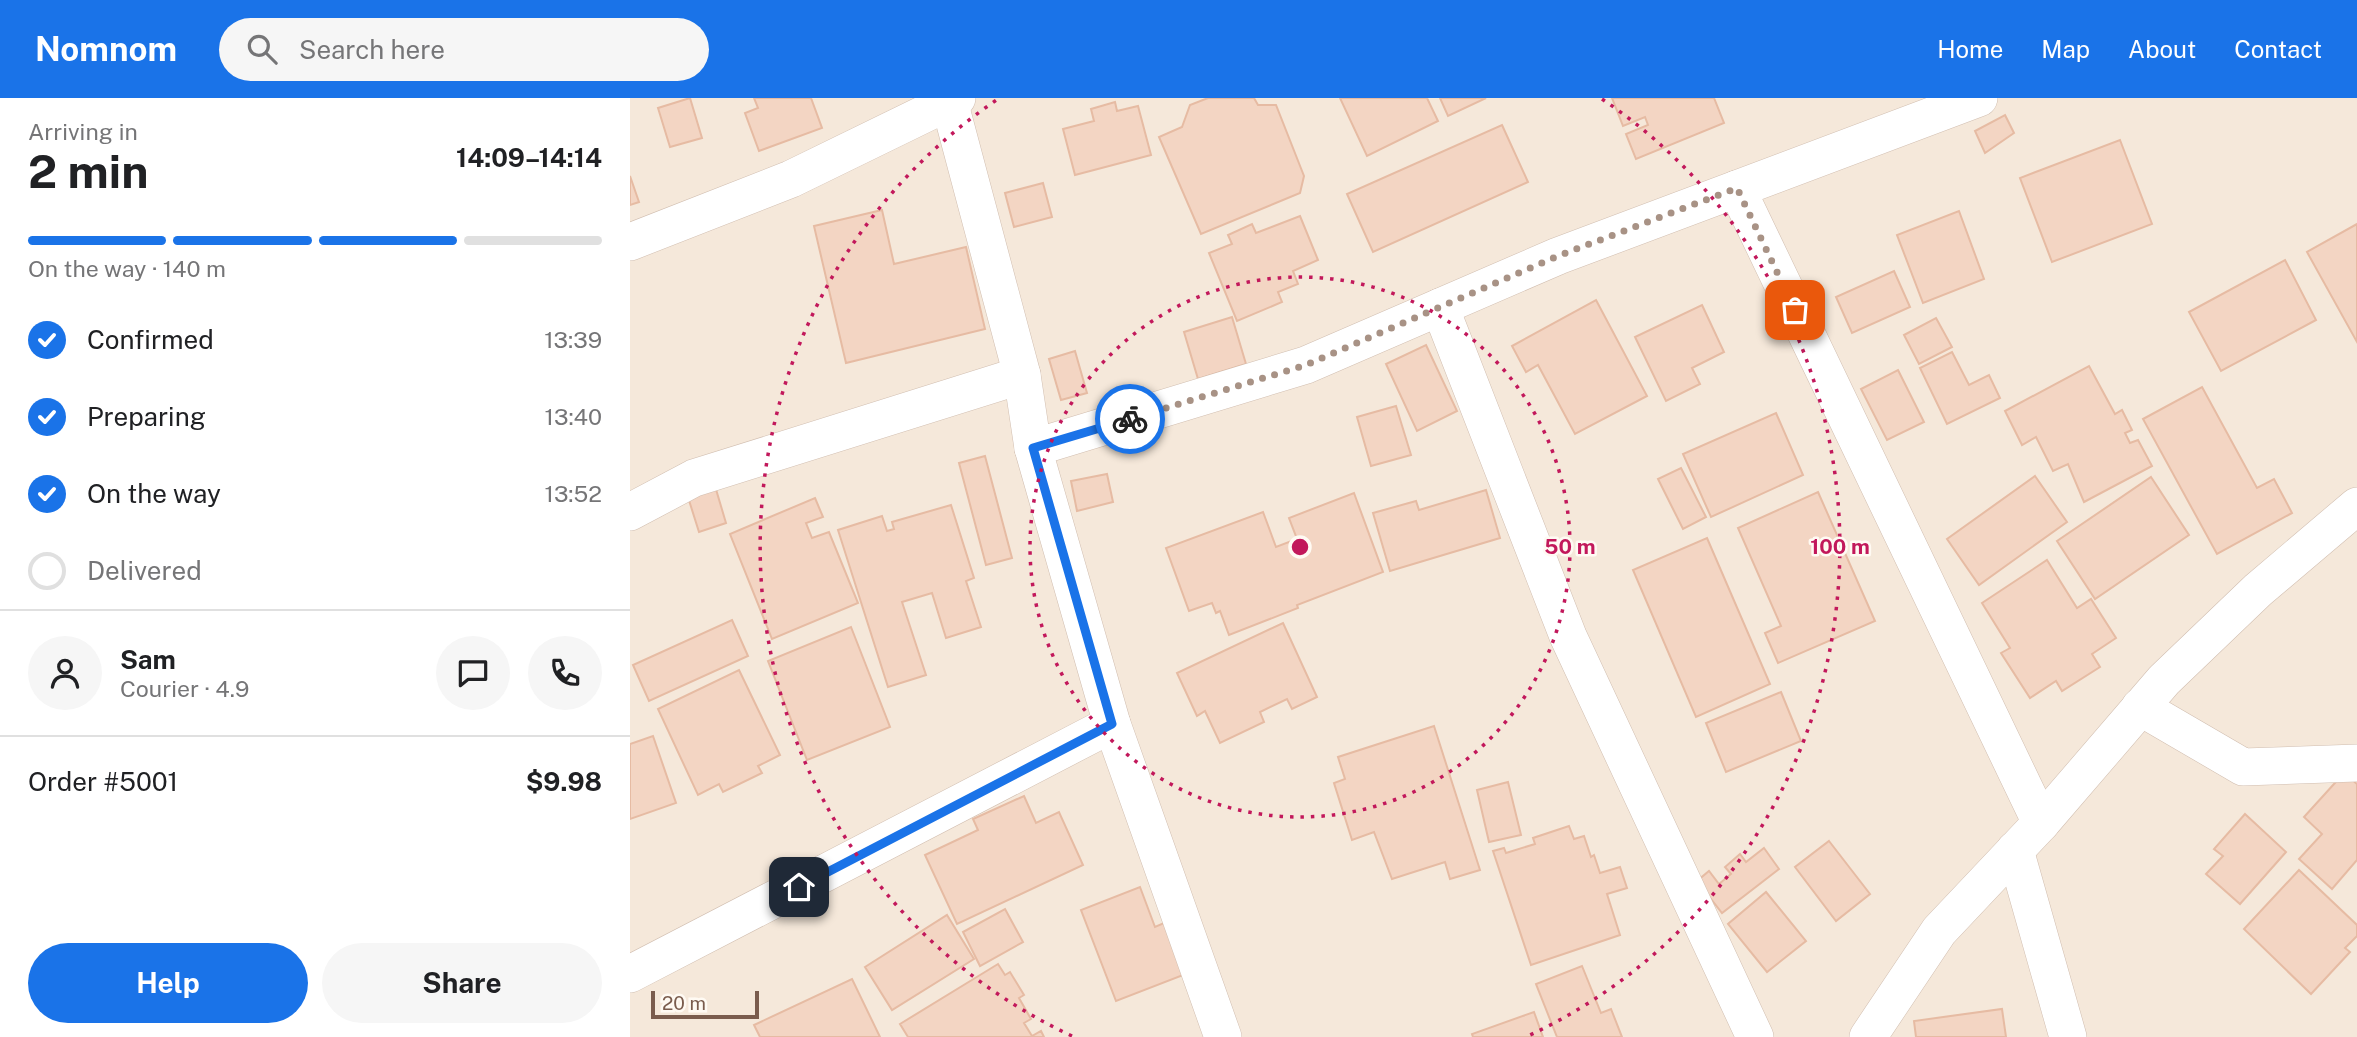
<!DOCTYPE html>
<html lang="en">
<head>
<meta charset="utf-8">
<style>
	body { margin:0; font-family:"Public Sans",sans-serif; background:#f6f6f6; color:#202124; height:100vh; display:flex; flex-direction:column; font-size:26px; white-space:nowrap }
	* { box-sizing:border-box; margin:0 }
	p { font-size:23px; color:#757577 }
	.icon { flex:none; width:38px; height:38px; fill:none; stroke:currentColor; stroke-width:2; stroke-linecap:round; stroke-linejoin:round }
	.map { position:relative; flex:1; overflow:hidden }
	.details { display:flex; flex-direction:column; background:#fff; width:630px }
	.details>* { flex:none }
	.scale { position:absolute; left:21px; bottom:18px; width:108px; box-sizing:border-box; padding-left:7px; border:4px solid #7a5c4d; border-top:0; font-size:19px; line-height:24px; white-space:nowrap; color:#7a5c4d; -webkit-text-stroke:5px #fffaf3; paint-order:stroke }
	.pin { position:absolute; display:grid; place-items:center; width:60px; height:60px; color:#fff; margin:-30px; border-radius:14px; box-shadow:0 4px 10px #0006 }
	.courier { position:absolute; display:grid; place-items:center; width:70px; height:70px; margin:-35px; border:5px solid #1a73e8; border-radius:50%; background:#fff; color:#222; box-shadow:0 2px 9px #0007 }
	.headline em { font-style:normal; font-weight:700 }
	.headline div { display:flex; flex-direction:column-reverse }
	.headline { display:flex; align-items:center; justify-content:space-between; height:119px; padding:0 28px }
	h1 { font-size:46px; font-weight:700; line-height:52px }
	.bar { display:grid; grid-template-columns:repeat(4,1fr); gap:10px 7px; align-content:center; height:84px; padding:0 28px }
	.bar i { height:9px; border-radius:5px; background:#e0e0e0 }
	.bar .active { background:#1a73e8 }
	.bar p { grid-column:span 4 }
	.line { display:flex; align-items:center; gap:18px; padding:0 28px; border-top:2px solid #e0e0e0 }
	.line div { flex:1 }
	.round { display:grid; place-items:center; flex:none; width:74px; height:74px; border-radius:37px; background:#f6f6f6 }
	ol { padding:0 28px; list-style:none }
	li { display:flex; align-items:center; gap:21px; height:77px }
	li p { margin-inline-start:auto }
	li .icon { padding:7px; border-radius:50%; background:#1a73e8; color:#fff; stroke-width:4 }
	li:last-child { color:#757577 }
	li i { width:38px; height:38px; border:4px solid #e0e0e0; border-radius:50% }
	.button { display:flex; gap:14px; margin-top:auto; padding:14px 28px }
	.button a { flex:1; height:80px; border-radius:42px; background:#1a73e8; color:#fff; font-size:28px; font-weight:700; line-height:80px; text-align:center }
	.button a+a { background:#f6f6f6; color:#202124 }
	header { display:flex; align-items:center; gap:42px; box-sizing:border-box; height:98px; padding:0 35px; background:#1a73e8; color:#fff }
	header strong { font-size:33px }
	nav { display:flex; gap:38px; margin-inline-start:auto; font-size:24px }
	.search { width:490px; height:63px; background:#f6f6f6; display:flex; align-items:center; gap:18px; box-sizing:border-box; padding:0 24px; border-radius:38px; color:#757577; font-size:26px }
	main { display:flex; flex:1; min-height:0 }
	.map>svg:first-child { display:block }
	.residential { fill:#f5e8da }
	.building { fill:#f3d5c3; stroke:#e6bba3; stroke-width:2 }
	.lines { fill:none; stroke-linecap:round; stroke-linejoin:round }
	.minor-casing { stroke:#d1beb0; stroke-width:38 }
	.minor { stroke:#fff; stroke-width:37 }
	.done { stroke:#a89285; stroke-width:7; stroke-dasharray:0 12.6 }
	.route { stroke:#1a73e8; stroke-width:9 }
	.ring { fill:none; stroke:#c2185b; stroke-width:3.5; stroke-dasharray:3.5 7 }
	.centre { fill:#c2185b; stroke:#fffaf3; stroke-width:3.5 }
	.ring-label { font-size:21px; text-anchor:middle; font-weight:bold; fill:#c2185b; stroke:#fffaf3; stroke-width:5; stroke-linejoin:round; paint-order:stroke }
</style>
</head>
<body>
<header>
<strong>Nomnom</strong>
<div class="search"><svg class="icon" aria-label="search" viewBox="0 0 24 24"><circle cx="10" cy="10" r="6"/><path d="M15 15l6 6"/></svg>Search here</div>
<nav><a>Home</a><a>Map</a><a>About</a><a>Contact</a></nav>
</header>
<main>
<section class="details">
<div class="headline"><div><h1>2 min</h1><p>Arriving in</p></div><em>14:09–14:14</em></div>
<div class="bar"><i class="active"></i><i class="active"></i><i class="active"></i><i></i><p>On the way · 140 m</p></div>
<ol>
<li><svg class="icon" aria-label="check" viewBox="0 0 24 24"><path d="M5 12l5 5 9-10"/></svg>Confirmed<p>13:39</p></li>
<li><svg class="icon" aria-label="check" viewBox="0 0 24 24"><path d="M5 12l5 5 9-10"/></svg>Preparing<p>13:40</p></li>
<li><svg class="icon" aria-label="check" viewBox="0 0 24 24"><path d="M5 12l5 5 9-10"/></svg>On the way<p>13:52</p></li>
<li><i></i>Delivered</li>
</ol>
<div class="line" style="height:126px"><a class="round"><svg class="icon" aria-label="person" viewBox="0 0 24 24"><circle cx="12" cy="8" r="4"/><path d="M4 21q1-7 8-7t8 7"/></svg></a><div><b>Sam</b><p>Courier · 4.9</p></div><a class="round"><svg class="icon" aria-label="chat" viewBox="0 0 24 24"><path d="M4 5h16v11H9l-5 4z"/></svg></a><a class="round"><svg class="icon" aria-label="phone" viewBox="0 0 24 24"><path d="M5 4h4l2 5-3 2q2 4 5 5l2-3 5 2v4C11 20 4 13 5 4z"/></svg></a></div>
<div class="line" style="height:91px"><div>Order #5001</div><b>$9.98</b></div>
<div class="button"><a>Help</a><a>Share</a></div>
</section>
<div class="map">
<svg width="1727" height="939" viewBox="0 0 1727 939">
	<rect width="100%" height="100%" fill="#fdf6ec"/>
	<rect class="residential" x="0" y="0" width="1727" height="939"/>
	<g class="building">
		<path d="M60,0L72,40L40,49L28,10Z"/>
		<path d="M124,0H181L192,30L129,53L115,15L128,10Z"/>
		<path d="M578,0H624L628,7H646L674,78L670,95L571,136L529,39L552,29L560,7Z"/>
		<path d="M710,0H797L808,23L737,58Z"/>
		<path d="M810,0H856L818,18Z"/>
		<path d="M982,0H1084L1094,25L1006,61L996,36L1018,27L1015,19L993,28Z"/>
		<path d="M485,4L487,13L508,8L521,57L445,77L433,31L464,23L461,11Z"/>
		<path d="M1375,17L1384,35L1355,55L1345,33Z"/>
		<path d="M872,27L898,84L743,154L717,96Z"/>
		<path d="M1490,42L1522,126L1422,164L1390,80Z"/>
		<path d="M0,78L9,104L0,107Z"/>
		<path d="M413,85L422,119L384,129L375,95Z"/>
		<path d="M252,112L264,166L336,149L355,231L216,265L184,128Z"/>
		<path d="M1329,113L1354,181L1293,205L1267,137Z"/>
		<path d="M670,118L688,162L663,173L668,186L648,194L652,204L607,223L579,155L602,146L598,137L622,126L626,135Z"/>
		<path d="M1727,126V244L1677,154Z"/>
		<path d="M1655,162L1686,222L1591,273L1559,214Z"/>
		<path d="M1264,173L1280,209L1222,235L1206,199Z"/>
		<path d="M966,202L1017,298L945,336L908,267L896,274L882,248Z"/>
		<path d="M1072,207L1094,254L1062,270L1070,286L1036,303L1005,239Z"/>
		<path d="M602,219L616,266L568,281L554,234Z"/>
		<path d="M1306,220L1322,249L1289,266L1274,237Z"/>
		<path d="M796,247L827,313L787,333L756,266Z"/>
		<path d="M445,253L457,295L431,302L419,261Z"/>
		<path d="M1322,254L1339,287L1359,277L1370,300L1317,326L1290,270Z"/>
		<path d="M1459,268L1485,316L1492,312L1502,332L1495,335L1500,345L1508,342L1522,368L1454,404L1438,366L1423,373L1406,339L1392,347L1375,313Z"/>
		<path d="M1268,272L1294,324L1257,342L1231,291Z"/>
		<path d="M1572,289L1627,390L1644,381L1662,415L1587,456L1513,321Z"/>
		<path d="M766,308L781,357L741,368L727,319Z"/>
		<path d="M1146,315L1173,377L1081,419L1053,356Z"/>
		<path d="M355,358L382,460L356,467L329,365Z"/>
		<path d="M1051,370L1076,419L1053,431L1028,381Z"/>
		<path d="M477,376L483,404L447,413L441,383Z"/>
		<path d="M1405,378L1437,424L1349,487L1317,441Z"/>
		<path d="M1521,379L1559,437L1465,501L1427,443Z"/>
		<path d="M85,388L96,425L69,434L57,396Z"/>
		<path d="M856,392L870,440L760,473L743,415L786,403L789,412Z"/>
		<path d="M1188,394L1245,523L1148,565L1135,535L1151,528L1108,430Z"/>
		<path d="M724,395L753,474L667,507L668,510L599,537L590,513L586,515L582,505L559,513L536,450L633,414L646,449L667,441L659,420Z"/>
		<path d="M185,400L193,419L176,425L182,440L199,434L228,505L142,541L100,436Z"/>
		<path d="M321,407L344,480L336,483L351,529L316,540L302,495L272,504L296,577L258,589L208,432L252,418L257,433L264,431L262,424Z"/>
		<path d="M1077,440L1140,586L1066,619L1003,472Z"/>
		<path d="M1417,462L1447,510L1461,501L1486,540L1462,556L1470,569L1432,593L1426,583L1400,600L1371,555L1380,550L1352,505Z"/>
		<path d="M102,522L118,558L19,603L3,567Z"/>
		<path d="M653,525L687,599L662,611L657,601L630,614L634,624L590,645L575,613L567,618L547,575Z"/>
		<path d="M221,529L260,629L177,662L138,563Z"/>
		<path d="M109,572L150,657L128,668L132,675L93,694L89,686L68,697L28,611Z"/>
		<path d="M1151,594L1171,643L1096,674L1076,625Z"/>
		<path d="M804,628L850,772L820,781L815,764L762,781L744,734L722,742L704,685L715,681L708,659Z"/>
		<path d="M23,638L46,705L0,721V646Z"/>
		<path d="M1714,675L1727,686V762L1702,791L1669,761L1692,736L1674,719Z"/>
		<path d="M878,684L891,737L859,744L847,692Z"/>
		<path d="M394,698L406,725L429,714L453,767L327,826L295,757L348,732L343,721Z"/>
		<path d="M1615,716L1656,754L1610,806L1576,776L1593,758L1584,751Z"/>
		<path d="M939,728L944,741L954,738L961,759L964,757L970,775L990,769L997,790L977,796L990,837L901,867L863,753L874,750L876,755L905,746L903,740Z"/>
		<path d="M1199,743L1240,796L1206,823L1165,769Z"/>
		<path d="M1134,750L1149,771L1092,815L1067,783L1079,773L1089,786L1101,776L1095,769L1110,756L1116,764Z"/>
		<path d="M1669,772L1727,827V838L1715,850L1720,854L1681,896L1614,831Z"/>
		<path d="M510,789L525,829L541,822L561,874L486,903L451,812Z"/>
		<path d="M1136,794L1176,843L1137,874L1098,826Z"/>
		<path d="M375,811L393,844L350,868L333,834Z"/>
		<path d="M317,817L344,861L262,912L235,869Z"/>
		<path d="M368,866L375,877L380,874L394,897L389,900L401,921L394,925L402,938L411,933L414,939H278L270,926Z"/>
		<path d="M952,868L971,915L981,911L992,939H927L906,886Z"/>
		<path d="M222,881L250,939H130L124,927Z"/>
		<path d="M1372,911L1376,939H1286L1284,923Z"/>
		<path d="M904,914L913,939H843L842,936Z"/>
	</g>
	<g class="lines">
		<defs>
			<g id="minor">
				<path d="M319,3L392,277L403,350L482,626L593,939"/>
				<path d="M1107,91L1411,725"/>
				<path d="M0,144L161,81L327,0"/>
				<path d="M810,209L938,538L1125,939"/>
				<path d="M403,350L676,267L928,158L1349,0"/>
				<path d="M0,414L64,380L392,277"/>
				<path d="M1510,609L1613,669L1727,665"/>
				<path d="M1385,752L1438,939"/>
				<path d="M0,876L482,626"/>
				<path d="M1238,939L1309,833L1411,725L1534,582L1628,492L1727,408"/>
			</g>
		</defs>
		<use href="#minor" class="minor-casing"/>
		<use href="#minor" class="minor"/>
	</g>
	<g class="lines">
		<path class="done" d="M500,321L676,267L928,158L1107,90L1165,212"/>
		<path class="route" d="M169,789L482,626L403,350L500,321"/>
	</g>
	<g class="ring">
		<circle cx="670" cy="449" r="270"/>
		<path d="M442 938A540 540 0 0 1 368 1M972 1A540 540 0 0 1 898 938"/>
	</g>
	<circle cx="670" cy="449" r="10" class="centre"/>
	<g class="ring-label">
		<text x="940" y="456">50 m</text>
		<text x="1210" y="456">100 m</text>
	</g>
</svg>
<div class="scale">20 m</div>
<div class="pin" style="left:1165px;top:212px;background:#ea580c"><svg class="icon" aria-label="bag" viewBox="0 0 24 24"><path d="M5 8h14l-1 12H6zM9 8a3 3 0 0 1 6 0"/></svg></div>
<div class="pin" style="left:169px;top:789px;background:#1f2937"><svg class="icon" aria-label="home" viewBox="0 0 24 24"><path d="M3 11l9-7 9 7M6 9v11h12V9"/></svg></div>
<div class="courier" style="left:500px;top:321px"><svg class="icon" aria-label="bike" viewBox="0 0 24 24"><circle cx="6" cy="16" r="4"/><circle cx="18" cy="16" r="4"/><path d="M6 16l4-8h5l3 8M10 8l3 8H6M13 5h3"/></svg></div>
</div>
</main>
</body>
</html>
